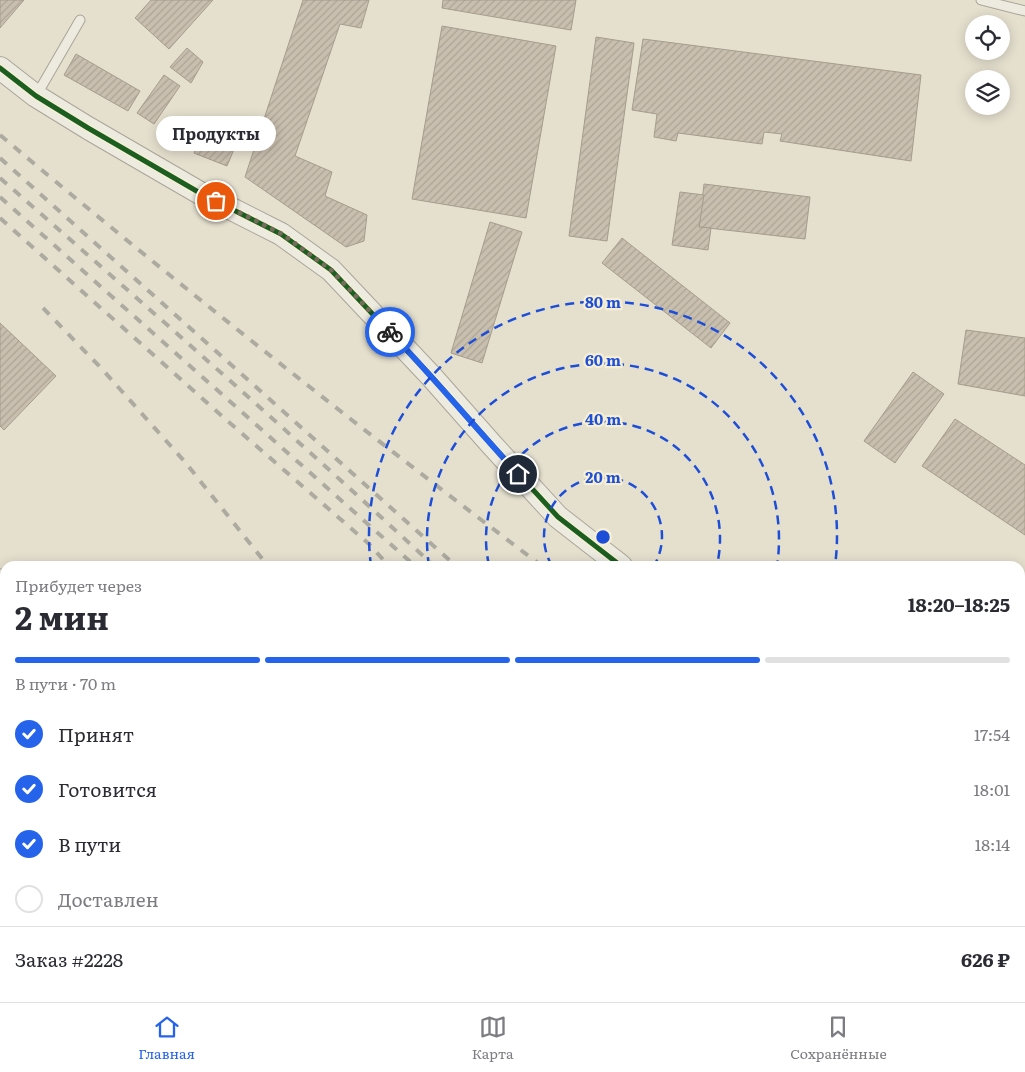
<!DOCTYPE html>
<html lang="ru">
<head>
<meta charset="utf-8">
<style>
	body { margin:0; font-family:Literata,serif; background:#f7f7f7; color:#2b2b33; height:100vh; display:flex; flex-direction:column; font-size:19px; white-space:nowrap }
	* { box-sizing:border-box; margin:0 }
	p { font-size:16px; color:#7c7c81 }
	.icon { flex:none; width:28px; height:28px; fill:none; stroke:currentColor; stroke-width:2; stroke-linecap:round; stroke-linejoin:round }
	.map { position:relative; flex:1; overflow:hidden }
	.side { position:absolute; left:0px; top:561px; width:1025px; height:441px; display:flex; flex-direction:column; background:#fff; border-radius:15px 15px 0 0; box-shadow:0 2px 12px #0003 }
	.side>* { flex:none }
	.controls { position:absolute; left:965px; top:15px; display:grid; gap:10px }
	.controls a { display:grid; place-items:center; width:45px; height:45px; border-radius:50%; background:#fff; box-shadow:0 2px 12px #0003; font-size:25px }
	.pin { position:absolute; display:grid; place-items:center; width:42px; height:42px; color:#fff; margin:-21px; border:2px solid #fff; border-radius:50%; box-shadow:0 1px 5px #0007 }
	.courier { position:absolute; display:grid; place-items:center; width:50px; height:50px; margin:-25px; border:4px solid #2563eb; border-radius:50%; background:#fff; color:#222; box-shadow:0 1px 6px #0007 }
	.bubble { position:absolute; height:35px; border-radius:18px; background:#fff; box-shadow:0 2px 12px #0003; font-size:16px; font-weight:700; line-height:35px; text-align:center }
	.overview em { font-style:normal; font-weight:700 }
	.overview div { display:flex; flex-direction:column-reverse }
	.overview { display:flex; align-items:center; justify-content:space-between; height:85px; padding:0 15px }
	h1 { font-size:32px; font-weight:700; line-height:38px }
	.bar { display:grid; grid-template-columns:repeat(4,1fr); gap:8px 5px; align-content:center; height:60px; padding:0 15px }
	.bar i { height:6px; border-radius:4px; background:#e1e1e2 }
	.bar .selected { background:#2563eb }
	.bar p { grid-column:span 4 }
	.line { display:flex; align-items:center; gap:12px; padding:0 15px; border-top:1px solid #e1e1e2 }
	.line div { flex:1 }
	ol { padding:0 15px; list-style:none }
	li { display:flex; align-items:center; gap:15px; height:55px }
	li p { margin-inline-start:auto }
	li .icon { padding:5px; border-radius:50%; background:#2563eb; color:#fff; stroke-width:4 }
	li:last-child { color:#7c7c81 }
	li i { width:28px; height:28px; border:2px solid #e1e1e2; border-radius:50% }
	.dock { display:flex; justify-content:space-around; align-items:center; height:70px; border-top:1px solid #e1e1e2; background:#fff; font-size:14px; color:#7c7c81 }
	.dock a { display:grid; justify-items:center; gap:2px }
	.dock .selected { color:#2563eb }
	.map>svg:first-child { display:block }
	.building { fill:url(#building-hatch); stroke:#a59c8d }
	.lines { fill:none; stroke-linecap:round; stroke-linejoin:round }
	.service-casing { stroke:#aaa597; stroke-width:11 }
	.tertiary-casing { stroke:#aaa597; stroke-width:24 }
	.service { stroke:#edeae0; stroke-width:9 }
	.tertiary { stroke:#edeae0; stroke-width:22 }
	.rail { stroke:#adaaa0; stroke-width:4; stroke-dasharray:9 9; stroke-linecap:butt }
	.cycleway-casing { stroke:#f6efd4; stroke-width:8 }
	.cycleway { stroke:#1b5e20; stroke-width:5 }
	.done { stroke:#766c5c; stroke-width:5; stroke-dasharray:0 9 }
	.route { stroke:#2563eb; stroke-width:6 }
	.ring { fill:none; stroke:#1d4ed8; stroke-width:2.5; stroke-dasharray:9 6 }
	.centre { fill:#1d4ed8; stroke:#f6efd4; stroke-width:2.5 }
	.ring-label { font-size:15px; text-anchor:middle; font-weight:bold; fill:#1d4ed8; stroke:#f6efd4; stroke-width:4.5; stroke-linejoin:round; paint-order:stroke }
</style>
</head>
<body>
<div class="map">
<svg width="1025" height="1002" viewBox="0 0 1025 1002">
	<defs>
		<pattern id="building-hatch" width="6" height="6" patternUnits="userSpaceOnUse" patternTransform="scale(1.25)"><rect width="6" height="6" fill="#c9bfaf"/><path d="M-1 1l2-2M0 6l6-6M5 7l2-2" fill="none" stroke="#ada496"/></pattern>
	</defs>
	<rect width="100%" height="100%" fill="#e5e0ce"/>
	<g class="building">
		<path d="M0,0H24L0,28Z"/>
		<path d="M151,0H213L169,49L135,18Z"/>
		<path d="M303,0H369L361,28L340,24L295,156L332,172L325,196L367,215L364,241L346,247L245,177Z"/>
		<path d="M443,0H576L571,30L442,8Z"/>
		<path d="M442,26L556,46L526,218L412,199Z"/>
		<path d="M596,37L634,43L607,241L569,236Z"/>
		<path d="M643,39L921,75L911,161L780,141L782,134L764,132L762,144L678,133L676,141L654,137L657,114L632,110Z"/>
		<path d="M187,48L203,62L191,83L170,67Z"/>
		<path d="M76,54L140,91L128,111L64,75Z"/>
		<path d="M164,75L180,86L154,124L137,113Z"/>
		<path d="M207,121L240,135L227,166L194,153Z"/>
		<path d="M704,184L810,197L805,239L699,227Z"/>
		<path d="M680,192L704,195L699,227L711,228L708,250L672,245Z"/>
		<path d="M490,222L522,232L482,363L451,353Z"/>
		<path d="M622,238L730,323L711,348L602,263Z"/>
		<path d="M0,323L56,376L4,430L0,426Z"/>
		<path d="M966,330L1025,338V396L958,384Z"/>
		<path d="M913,372L944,394L895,463L864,441Z"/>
		<path d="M955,419L1025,465V535L922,466Z"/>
		<path d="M5,817V931L0,922V819Z"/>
		<path d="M40,998H120L123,1002H43Z"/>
		<path d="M811,998H834L830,1002H816Z"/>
		<path d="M837,998H872L877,1002H842Z"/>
	</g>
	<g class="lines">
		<defs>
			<g id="service">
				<path d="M981,0L1025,11"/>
				<path d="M36,96L80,20"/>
				<path d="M0,574H5"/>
				<path d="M0,687L5,688"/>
				<path d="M453,998L458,1002"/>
				<path d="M500,998L503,1002"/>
			</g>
			<g id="tertiary">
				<path d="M0,68L36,96L88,128L200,193L281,234L331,270L431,376L492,445L558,517L621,566"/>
				<path d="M1020,808L1025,810"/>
			</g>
		</defs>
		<use href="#service" class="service-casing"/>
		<use href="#tertiary" class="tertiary-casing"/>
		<use href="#service" class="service"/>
		<use href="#tertiary" class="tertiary"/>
		<g class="rail">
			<path d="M0,135C177,284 358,427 542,566"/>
			<path d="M0,158L456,566"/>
			<path d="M0,178C146,306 292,434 434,566"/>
			<path d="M0,197L415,566"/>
			<path d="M0,218L223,417L369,544L389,566"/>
			<path d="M43,308L102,369L185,462L268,566"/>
			<path d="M0,618H5"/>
			<path d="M1020,882L1025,885"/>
			<path d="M1020,906L1025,909"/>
			<path d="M0,947L5,956"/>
			<path d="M27,998L29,1002"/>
			<path d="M644,998L648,1002"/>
			<path d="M688,998L691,1002"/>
			<path d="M892,998L897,1002"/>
			<path d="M914,998L919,1002"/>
			<path d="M937,998L942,1002"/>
			<path d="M1006,998L1011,1002"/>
		</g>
		<defs>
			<path id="cycleway" d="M0,68L36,96L88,128L200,193L281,234L331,270L431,376L492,445L558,517L621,566"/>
		</defs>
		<use href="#cycleway" class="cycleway-casing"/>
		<use href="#cycleway" class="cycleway"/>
	</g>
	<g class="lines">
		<path class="done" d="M216,201L282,234L331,270L390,332"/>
		<path class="route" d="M390,332C434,378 475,427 518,474"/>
	</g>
	<g class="ring">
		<path d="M552 566A59 59 0 1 1 654 566"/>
		<path d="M489 565A117 117 0 1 1 717 565"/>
		<path d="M429 566A176 176 0 1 1 777 566"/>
		<path d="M371 566A234 234 0 1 1 835 566"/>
	</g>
	<circle cx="603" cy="537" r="8" class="centre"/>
	<g class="ring-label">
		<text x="603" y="308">80 m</text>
		<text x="603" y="366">60 m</text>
		<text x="603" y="425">40 m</text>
		<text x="603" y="483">20 m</text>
	</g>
</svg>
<div class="controls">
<a><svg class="icon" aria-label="locate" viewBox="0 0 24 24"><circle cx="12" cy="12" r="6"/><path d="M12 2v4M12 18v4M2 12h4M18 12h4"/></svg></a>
<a><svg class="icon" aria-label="layers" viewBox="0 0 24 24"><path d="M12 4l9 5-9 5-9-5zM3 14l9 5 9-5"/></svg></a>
</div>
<div class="pin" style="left:216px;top:201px;background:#ea580c"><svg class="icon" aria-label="bag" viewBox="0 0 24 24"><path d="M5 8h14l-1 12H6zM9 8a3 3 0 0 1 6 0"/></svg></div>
<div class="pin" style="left:518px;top:474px;background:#1f2937"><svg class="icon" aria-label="home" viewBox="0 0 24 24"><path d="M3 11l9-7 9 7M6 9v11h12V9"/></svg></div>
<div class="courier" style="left:390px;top:332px"><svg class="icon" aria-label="bike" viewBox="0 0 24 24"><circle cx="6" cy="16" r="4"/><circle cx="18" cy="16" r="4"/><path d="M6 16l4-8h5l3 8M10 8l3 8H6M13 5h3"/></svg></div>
<div class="bubble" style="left:156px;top:116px;width:120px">Продукты</div>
<section class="side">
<div class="overview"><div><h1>2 мин</h1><p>Прибудет через</p></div><em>18:20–18:25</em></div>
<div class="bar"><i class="selected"></i><i class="selected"></i><i class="selected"></i><i></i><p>В пути · 70 m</p></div>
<ol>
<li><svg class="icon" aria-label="check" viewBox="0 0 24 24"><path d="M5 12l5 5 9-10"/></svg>Принят<p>17:54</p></li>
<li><svg class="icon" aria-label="check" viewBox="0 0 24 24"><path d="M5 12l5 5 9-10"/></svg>Готовится<p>18:01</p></li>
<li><svg class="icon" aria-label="check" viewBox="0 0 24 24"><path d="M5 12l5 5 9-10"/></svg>В пути<p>18:14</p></li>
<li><i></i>Доставлен</li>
</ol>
<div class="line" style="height:65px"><div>Заказ #2228</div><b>626 ₽</b></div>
</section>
</div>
<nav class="dock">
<a class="selected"><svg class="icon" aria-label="home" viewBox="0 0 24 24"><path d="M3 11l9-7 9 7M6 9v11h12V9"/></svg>Главная</a>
<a><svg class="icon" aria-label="map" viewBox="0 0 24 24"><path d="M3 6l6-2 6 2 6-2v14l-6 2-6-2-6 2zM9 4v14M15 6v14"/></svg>Карта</a>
<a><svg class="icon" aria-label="saved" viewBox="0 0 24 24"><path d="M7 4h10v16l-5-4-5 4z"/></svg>Сохранённые</a>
</nav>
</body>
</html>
